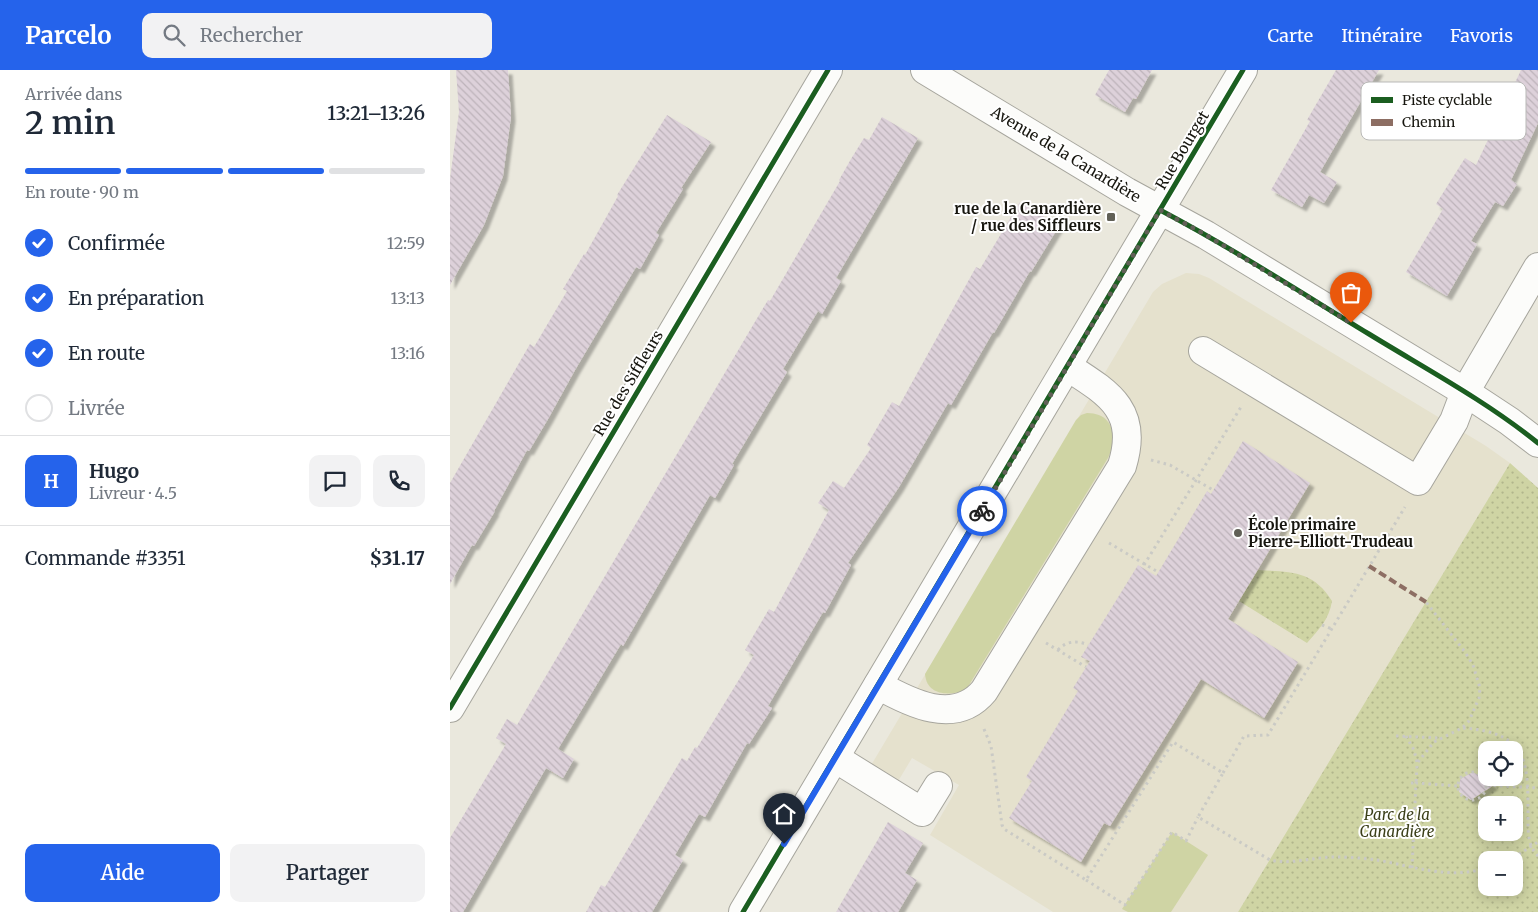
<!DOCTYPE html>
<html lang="fr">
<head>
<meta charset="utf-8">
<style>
	body { margin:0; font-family:Merriweather,serif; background:#f2f2f3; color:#1f2937; height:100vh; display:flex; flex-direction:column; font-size:19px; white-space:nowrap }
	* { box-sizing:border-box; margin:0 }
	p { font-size:16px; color:#747a83 }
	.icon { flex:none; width:28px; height:28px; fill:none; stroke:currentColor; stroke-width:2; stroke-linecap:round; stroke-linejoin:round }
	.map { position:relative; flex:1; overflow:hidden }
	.side { display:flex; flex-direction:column; background:#fff; width:450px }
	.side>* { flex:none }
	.tools { position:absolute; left:1028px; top:671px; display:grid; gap:10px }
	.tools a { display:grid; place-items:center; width:45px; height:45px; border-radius:10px; background:#fff; box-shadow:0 2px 12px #0003; font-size:25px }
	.pin { position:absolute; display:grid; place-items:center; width:42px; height:42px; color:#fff; margin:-51px -21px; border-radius:50% 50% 50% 0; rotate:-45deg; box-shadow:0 0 5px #0007 }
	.pin .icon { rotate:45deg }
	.courier { position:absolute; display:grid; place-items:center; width:50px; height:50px; margin:-25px; border:4px solid #2563eb; border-radius:50%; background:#fff; color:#222; box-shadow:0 1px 6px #0007 }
	.headline em { font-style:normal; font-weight:600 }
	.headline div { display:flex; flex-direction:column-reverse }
	.headline { display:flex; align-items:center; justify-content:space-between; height:85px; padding:0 25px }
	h1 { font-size:32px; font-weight:600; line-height:38px }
	.bar { display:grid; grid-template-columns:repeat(4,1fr); gap:8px 5px; align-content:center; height:60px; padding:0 25px }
	.bar i { height:6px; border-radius:4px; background:#e0e1e3 }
	.bar .selected { background:#2563eb }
	.bar p { grid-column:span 4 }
	.line { display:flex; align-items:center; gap:12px; padding:0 25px; border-top:1px solid #e0e1e3 }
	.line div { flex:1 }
	.round { display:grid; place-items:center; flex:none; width:52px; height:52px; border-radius:10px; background:#f2f2f3 }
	ol { padding:0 25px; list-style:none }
	li { display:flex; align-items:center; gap:15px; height:55px }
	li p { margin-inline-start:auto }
	li .icon { padding:5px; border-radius:50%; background:#2563eb; color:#fff; stroke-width:4 }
	li:last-child { color:#747a83 }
	li i { width:28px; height:28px; border:2px solid #e0e1e3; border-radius:50% }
	.cta { display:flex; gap:10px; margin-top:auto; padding:10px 25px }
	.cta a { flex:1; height:58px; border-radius:10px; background:#2563eb; color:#fff; font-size:20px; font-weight:600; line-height:58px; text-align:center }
	.cta a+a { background:#f2f2f3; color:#1f2937 }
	header { display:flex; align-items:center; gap:30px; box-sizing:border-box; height:70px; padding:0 25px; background:#2563eb; color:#fff }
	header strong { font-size:24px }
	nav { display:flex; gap:28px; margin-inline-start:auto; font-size:18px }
	.search { width:350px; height:45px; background:#f2f2f3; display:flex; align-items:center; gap:12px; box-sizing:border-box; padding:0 18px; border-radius:10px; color:#747a83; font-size:19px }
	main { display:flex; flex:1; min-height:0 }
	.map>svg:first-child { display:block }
	.built { fill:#e5e1cd }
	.grass { fill:#cfd4a4 }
	.park { fill:url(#park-dots); fill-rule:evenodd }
	.building { fill:url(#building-back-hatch); filter:url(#shadow) }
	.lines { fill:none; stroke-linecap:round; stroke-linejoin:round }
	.minor-casing { stroke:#a6a59d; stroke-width:30 }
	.path { stroke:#cacac5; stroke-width:3; stroke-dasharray:2.5 4; stroke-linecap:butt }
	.minor { stroke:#fcfcfa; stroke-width:28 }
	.quiet { stroke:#8d6e63; stroke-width:4; stroke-dasharray:8 4; stroke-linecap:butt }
	.cycleway-casing { stroke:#fff; stroke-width:8 }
	.cycleway { stroke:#1b5e20; stroke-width:5 }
	.done { stroke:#616057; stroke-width:5; stroke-dasharray:0 9 }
	.route { stroke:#2563eb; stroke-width:6 }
	.poi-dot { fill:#616057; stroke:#fff; stroke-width:2 }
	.labels { text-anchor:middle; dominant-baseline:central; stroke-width:4; stroke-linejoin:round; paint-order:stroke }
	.street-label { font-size:15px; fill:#17160f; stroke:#fff }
	.poi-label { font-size:15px; font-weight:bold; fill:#17160f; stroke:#fff; text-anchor:end }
	.park-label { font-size:15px; font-style:italic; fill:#3b3f19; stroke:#fff }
	.key { fill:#fff; stroke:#b9b9b7; stroke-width:1 }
	.key-label { font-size:14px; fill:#17160f }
</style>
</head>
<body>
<header>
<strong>Parcelo</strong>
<div class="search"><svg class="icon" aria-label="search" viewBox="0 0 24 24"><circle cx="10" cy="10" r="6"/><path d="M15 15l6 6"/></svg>Rechercher</div>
<nav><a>Carte</a><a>Itinéraire</a><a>Favoris</a></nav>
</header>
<main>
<section class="side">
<div class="headline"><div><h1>2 min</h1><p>Arrivée dans</p></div><em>13:21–13:26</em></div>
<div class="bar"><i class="selected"></i><i class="selected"></i><i class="selected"></i><i></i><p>En route · 90 m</p></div>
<ol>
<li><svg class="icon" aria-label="check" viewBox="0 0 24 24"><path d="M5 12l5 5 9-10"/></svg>Confirmée<p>12:59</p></li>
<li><svg class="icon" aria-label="check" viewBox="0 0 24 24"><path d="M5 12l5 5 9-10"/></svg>En préparation<p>13:13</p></li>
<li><svg class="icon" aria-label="check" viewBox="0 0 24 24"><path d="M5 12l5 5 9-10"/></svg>En route<p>13:16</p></li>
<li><i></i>Livrée</li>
</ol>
<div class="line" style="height:90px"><b class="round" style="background:#2563eb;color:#fff">H</b><div><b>Hugo</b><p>Livreur · 4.5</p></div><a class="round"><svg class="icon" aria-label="chat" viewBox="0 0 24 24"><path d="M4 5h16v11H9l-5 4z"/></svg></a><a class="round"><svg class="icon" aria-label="phone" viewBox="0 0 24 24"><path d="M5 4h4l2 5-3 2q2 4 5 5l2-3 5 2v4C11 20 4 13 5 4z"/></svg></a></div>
<div class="line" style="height:65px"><div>Commande #3351</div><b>$31.17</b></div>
<div class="cta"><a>Aide</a><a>Partager</a></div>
</section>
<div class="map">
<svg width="1088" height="842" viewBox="0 0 1088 842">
	<defs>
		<pattern id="park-dots" width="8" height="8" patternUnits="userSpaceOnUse" patternTransform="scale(1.25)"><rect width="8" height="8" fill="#cfd4a4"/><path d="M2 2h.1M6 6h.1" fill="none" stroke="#b1b58c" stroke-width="1.8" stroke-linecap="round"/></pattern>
		<pattern id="building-back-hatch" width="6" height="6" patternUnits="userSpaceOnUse" patternTransform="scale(1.25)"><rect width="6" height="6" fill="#ddd1da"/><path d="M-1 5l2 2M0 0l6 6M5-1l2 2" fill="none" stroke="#bdb3ba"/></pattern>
		<filter id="shadow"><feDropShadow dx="4.5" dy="4.5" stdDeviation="1" flood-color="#0004"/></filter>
	</defs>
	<rect width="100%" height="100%" fill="#eae8dd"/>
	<path class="built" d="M736,203L749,204L759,208L1036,376L1060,393L788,842H603L480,765L509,715L462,688L447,713L420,697L703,222L712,214Z"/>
	<g class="grass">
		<path d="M637,343C664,343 668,368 658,388L516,620C499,626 477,626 475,604L626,350L631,345Z"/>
		<path d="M722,762L758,785L721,842H678L672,839Z"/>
	</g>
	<g class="park">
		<path d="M1060,393L1088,418V842H788ZM1036,680H1064V708H1036ZM1036,735H1064V762H1036ZM1036,790H1064V818H1036Z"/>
		<path d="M808,500C841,502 863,500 882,531C879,550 869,559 857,573L789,531Z"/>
	</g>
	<g class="building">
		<path d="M6,0H58L61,47L53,106L34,155L0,215V109L9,42Z"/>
		<path d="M659,0H702L686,29L683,28L675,42L645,25Z"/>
		<path d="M886,0H929L870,102L887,112L874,133L859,125L852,137L821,120L860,51L857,50Z"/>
		<path d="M1071,0H1088V53L1061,110L1067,114L1053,136L1045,132L1021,171L1027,174L997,226L956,202L993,139L986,134L1015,88L1026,95Z"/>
		<path d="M217,45L261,72L231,118L233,119L206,163L209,165L190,199L186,197L125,300L98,349L79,381L77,380L44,441H45L24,476L22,475L0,514V413L80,274L84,277L117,221L113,219L134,184L135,185L168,126L167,125Z"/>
		<path d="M432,47L468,68L386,208L391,211L372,244L368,241L333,299L337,302L282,394L284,395L265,428L260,425L173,576L171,574L108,679L124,689L113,708L96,698L13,842H0V768L56,674L46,668L57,649L67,655L306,250L318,230L320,231L390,111L389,110L401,89L414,68L419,70Z"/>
		<path d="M570,132L609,156L581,202L580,201L544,263L543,262L501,335L498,333L449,417L398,493L401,495L375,543L373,542L318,636L322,638L299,674L297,673L255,747L249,744L225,785L233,790L202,842H136L151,815L155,817L232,688L237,691L245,677L247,678L304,585L295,580L319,539L324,542L379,440L368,433L383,411L394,418L421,378L417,375L442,332L449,336L526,197L530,199Z"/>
		<path d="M793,371L860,413L778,549L848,592L814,648L751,609L660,756L654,753L631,792L559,748L582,711L576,707L628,621L623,618L640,591L631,587L688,495L706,506L757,421L761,424Z"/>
		<path d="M1023,702L1044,715L1021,730L1009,722L1010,709Z"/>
		<path d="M438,752L473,773L455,803L467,810L448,842H386Z"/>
	</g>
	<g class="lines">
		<defs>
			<g id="minor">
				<path d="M475,0L677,122L756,165L1015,322L1059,351L1088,373"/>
				<path d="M753,281L968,411L1004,351L1015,322L1088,197"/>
				<path d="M428,615C460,633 505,656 534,621L672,396C689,341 660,324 618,297"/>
				<path d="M0,638L378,0"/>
				<path d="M385,688L472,742L488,716"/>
				<path d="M293,842L793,0"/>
			</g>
		</defs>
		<use href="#minor" class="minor-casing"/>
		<g class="path">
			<path d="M701,390L720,395L763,420"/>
			<path d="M659,473L708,502"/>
			<path d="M694,495L791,337"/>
			<path d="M872,555L882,559"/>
			<path d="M596,573L636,597"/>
			<path d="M608,580C616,571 627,570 638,575"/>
			<path d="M1013,658C1080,663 1078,693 1078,750C1078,763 1078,776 1088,786"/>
			<path d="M534,659L541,676L552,755L554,759L636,810L723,672L773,703L748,747L820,790C841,795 863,787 885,787C898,787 913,788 927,790C962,796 1000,810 1036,798"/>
			<path d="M946,666L990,668"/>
			<path d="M956,666L964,680L967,692"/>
			<circle cx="1022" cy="716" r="14"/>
			<path d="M773,703L794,666L818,665L955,437"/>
			<path d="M961,713H966L967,696L968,692L984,672L1012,658L1019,651L1029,628L1030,618L1023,595L1015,582L976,532"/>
			<path d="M1037,715L1088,718"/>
			<path d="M1057,790L1069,784L1088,772"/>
			<path d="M962,798L966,713L1007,716"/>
			<path d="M636,810L675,835L722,762L736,771L748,747"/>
		</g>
		<use href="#minor" class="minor"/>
		<path class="quiet" d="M919,496L976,532"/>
		<defs>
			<g id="cycleway">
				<path d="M710,140C782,178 850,222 919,264C976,299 1036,331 1088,373"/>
				<path d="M0,638L378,0"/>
				<path d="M293,842L793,0"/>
			</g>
		</defs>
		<use href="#cycleway" class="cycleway-casing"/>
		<use href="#cycleway" class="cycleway"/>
	</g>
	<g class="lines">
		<path class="done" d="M532,441L710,140L756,165L901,253"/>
		<path class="route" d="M334,774L532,441"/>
	</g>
	<g class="poi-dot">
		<rect x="656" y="142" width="10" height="10" rx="2.5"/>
		<circle cx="788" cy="463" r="5"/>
	</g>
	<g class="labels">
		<g class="street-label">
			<text transform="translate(732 80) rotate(-59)">Rue Bourget</text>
			<text transform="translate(616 84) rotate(31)">Avenue de la Canardière</text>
			<text transform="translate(178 313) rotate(-59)">Rue des Siffleurs</text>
		</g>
		<g class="poi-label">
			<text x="651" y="138">rue de la Canardière<tspan x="651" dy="17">/ rue des Siffleurs</tspan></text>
			<text x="798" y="454" text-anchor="start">École primaire<tspan x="798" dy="17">Pierre-Elliott-Trudeau</tspan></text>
		</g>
		<g class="park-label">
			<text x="947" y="744">Parc de la<tspan x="947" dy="17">Canardière</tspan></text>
		</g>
	</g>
	<rect x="911" y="12" width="165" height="58" rx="8" class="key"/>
	<rect x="921" y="27" width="22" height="6" fill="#1b5e20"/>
	<rect x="921" y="49" width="22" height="7" fill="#8d6e63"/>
	<g class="key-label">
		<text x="952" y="35">Piste cyclable</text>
		<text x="952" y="57">Chemin</text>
	</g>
</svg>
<div class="tools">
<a><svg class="icon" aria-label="locate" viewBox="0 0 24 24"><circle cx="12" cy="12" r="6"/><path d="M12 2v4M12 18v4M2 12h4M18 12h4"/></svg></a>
<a>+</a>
<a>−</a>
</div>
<div class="pin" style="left:901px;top:253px;background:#ea580c"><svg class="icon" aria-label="bag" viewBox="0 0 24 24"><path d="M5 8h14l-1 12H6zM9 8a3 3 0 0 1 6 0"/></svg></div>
<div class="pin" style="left:334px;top:774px;background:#1f2937"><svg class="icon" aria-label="home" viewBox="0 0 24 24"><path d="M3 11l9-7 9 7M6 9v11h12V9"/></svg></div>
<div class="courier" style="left:532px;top:441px"><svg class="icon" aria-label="bike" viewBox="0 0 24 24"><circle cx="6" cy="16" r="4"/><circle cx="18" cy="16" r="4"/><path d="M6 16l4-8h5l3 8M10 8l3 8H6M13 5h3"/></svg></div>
</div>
</main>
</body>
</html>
